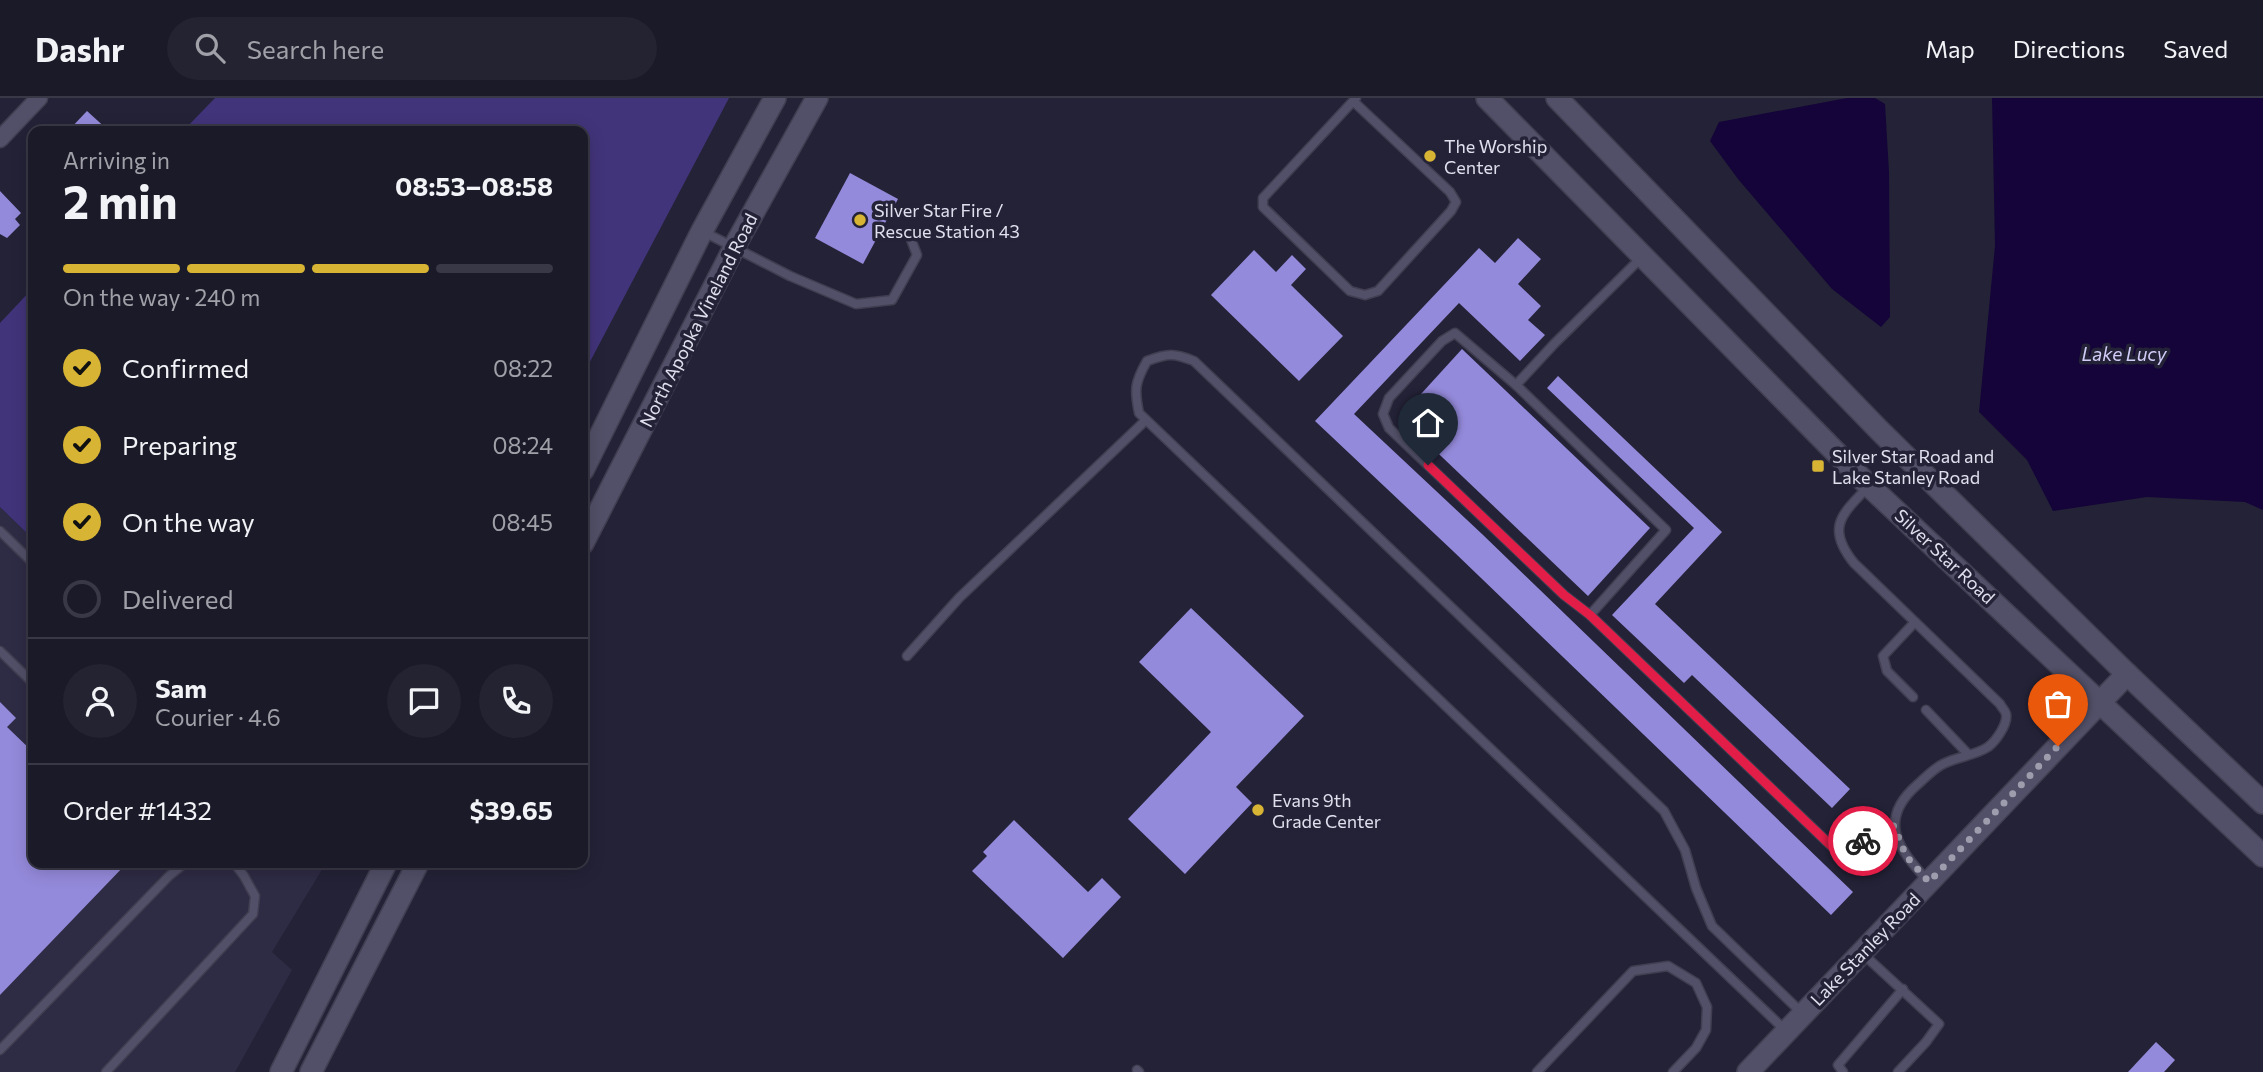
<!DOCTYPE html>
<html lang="en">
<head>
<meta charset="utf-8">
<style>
	body { margin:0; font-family:Commissioner,sans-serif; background:#242331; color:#f1f3f6; height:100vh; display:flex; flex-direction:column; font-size:26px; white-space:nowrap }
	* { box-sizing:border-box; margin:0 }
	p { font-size:23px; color:#a0a1a8 }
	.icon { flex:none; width:38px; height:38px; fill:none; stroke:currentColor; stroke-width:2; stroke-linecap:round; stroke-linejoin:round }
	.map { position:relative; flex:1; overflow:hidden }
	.details { position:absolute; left:28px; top:28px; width:560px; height:742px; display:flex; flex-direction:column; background:#1b1a29; border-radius:14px; box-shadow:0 4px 18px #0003,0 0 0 2px #393846 }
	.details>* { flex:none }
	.pin { position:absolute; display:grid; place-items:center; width:60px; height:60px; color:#fff; margin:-72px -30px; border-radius:50% 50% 50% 0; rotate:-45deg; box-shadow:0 0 7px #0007 }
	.pin .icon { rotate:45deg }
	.courier { position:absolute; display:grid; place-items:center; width:70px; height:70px; margin:-35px; border:5px solid #e11d48; border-radius:50%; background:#fff; color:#222; box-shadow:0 2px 9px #0007 }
	.summary em { font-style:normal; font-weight:700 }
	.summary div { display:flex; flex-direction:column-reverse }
	.summary { display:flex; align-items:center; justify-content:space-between; height:119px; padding:0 35px }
	h1 { font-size:46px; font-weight:700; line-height:52px }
	.bar { display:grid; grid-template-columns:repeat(4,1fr); gap:10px 7px; align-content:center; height:84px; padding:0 35px }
	.bar i { height:9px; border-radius:5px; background:#393846 }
	.bar .current { background:#d8b434 }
	.bar p { grid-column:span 4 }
	.line { display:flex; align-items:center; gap:18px; padding:0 35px; border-top:2px solid #393846 }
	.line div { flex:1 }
	.round { display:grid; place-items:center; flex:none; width:74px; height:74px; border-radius:37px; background:#242331 }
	ol { padding:0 35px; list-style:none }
	li { display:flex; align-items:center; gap:21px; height:77px }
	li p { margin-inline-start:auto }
	li .icon { padding:7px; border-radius:50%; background:#d8b434; color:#111; stroke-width:4 }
	li:last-child { color:#a0a1a8 }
	li i { width:38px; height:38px; border:4px solid #393846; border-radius:50% }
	header { display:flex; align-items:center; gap:42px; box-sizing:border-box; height:98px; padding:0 35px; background:#1b1a29; border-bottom:2px solid #393846 }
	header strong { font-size:33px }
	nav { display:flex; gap:38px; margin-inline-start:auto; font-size:24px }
	.search { width:490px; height:63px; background:#242331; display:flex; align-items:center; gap:18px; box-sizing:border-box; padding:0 24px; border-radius:38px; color:#a0a1a8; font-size:26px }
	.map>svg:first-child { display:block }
	.built { fill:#2e2b45 }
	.green { fill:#42347a }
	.water { fill:#140439 }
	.building { fill:#948adb }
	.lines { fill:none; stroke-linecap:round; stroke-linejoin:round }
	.service-casing { stroke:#403e50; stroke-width:11 }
	.minor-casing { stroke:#403e50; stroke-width:19 }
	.tertiary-casing { stroke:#403e50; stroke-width:24 }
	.secondary-casing { stroke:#403e50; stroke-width:24 }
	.service { stroke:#525068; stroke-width:8 }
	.minor { stroke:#525068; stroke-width:16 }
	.tertiary { stroke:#525068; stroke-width:21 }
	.secondary { stroke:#525068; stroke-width:21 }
	.done { stroke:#9e9dae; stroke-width:7; stroke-dasharray:0 12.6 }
	.route { stroke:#e11d48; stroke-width:9 }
	.poi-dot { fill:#d8b434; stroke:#242237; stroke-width:2.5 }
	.labels { text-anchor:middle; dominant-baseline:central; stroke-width:7; stroke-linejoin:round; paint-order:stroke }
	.poi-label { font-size:18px; fill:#e0dfee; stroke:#242237; text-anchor:start }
	.street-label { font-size:18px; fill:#e0dfee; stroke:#242237 }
	.water-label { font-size:19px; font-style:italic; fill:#d0cdf8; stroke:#242237 }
</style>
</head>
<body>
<header>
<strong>Dashr</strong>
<div class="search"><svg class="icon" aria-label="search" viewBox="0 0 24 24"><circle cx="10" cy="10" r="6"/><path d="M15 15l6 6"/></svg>Search here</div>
<nav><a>Map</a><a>Directions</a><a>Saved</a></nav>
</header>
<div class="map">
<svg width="2263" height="974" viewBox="0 0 2263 974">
	<rect width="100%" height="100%" fill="#242237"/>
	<path class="built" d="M0,409L33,441V765H326L272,854L292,872L235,974H0Z"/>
	<g class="green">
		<path d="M215,0H729L583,277V33H183Z"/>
		<path d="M33,190V441L0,409V225Z"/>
	</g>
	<g class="water">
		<path d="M1847,0H1875L1885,6L1889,74L1890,219L1881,229L1832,191L1738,81L1710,43L1719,24Z"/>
		<path d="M1992,0H2263V412L2245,404L2147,399L2053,413L2027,362L1979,314L1995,148Z"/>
	</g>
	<g class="building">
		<path d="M87,13L109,33H68Z"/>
		<path d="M850,75L898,101L863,166L815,140Z"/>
		<path d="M0,93L21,115L15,121L20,127L7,140L0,136Z"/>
		<path d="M1518,140L1541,161L1518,186L1541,208L1528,222L1545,237L1520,263L1459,205L1354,316L1482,436L1853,794L1831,817L1454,454L1315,323L1479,150L1495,165Z"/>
		<path d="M1254,152L1276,174L1292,157L1306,171L1291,187L1343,238L1299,283L1211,197Z"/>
		<path d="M1462,251L1650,430L1588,498L1400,319Z"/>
		<path d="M1558,278L1722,434L1655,506L1850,691L1832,710L1692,577L1684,585L1612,517L1694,430L1547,290Z"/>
		<path d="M1191,510L1304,618L1236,689L1252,705L1185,776L1128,721L1211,634L1139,564Z"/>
		<path d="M0,604L16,620L7,629L33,654V765H127L0,897Z"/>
		<path d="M1014,722L1088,794L1102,780L1121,799L1063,860L972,773L987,758L983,754Z"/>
		<path d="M2156,944L2175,962L2164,974H2128Z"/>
	</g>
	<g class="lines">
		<defs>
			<g id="service">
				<path d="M1353,3L1450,94L1456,104L1451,113L1378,193L1365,197L1350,193L1263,109V100L1356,0"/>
				<path d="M702,133L790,178L856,206L892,202L917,157L909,136"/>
				<path d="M1641,160L1554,246L1516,287L1666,432L1590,517L1845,761L1880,726L1894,728"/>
				<path d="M1516,287L1455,235L1442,243L1389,300L1383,316L1389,330L1564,497L1590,517"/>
				<path d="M1867,390C1841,417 1826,430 1854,465L2000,606C2002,610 2005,612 2006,616C2008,626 1996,643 1988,649C1976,657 1957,659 1943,666C1933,671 1925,680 1917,687C1877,722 1898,751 1928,783"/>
				<path d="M0,433L33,465"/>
				<path d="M0,553L33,585"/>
				<path d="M907,558L959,500L1146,322"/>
				<path d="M1913,599L1887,573L1883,558L1915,524"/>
				<path d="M1926,612L1968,656"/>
				<path d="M1862,855L1939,926L1926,944L1898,974"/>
				<path d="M1785,932L1139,315C1134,291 1135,284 1147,263C1168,255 1174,255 1194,263L1664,713L1685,752L1696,790L1712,828L1803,916"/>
				<path d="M0,952L169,778L185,765"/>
				<path d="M1137,972L1139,974"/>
				<path d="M106,974L253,816L255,798L244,778L234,765"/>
				<path d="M1537,974L1633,873L1668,868L1696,885L1707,909L1706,932L1696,950L1673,974"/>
				<path d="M1843,974L1838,967L1903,891"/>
			</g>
			<path id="minor" d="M0,41L39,0"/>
			<path id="tertiary" d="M1748,974L2127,576"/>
			<g id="secondary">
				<path d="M1487,0L1864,383L2263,758"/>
				<path d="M1557,0L1879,332L2127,576L2263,705"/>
				<path d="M583,372L702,133L775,0"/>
				<path d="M583,445L738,142L817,0"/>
				<path d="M281,974L386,765"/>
				<path d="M311,974L418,765"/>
			</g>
		</defs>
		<use href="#service" class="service-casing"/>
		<use href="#minor" class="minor-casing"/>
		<use href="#tertiary" class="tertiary-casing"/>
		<use href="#secondary" class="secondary-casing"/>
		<use href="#service" class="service"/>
		<use href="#minor" class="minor"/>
		<use href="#tertiary" class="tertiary"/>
		<use href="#secondary" class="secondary"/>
	</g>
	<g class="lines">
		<path class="done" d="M1863,743L1880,726L1894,728L1906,758L1929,784L2058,648"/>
		<path class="route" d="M1428,367L1564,497L1590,517L1845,761L1863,743"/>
	</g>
	<g class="poi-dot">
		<circle cx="1430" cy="58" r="7"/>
		<circle cx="860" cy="122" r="7"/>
		<rect x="1811" y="361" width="14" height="14" rx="3.5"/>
		<circle cx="1258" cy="712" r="7"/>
	</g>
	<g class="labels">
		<g class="poi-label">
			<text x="1444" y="48">The Worship<tspan x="1444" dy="21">Center</tspan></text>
			<text x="874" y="112">Silver Star Fire /<tspan x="874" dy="21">Rescue Station 43</tspan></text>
			<text x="1832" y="358">Silver Star Road and<tspan x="1832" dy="21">Lake Stanley Road</tspan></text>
			<text x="1272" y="702">Evans 9th<tspan x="1272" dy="21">Grade Center</tspan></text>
		</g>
		<g class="street-label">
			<text transform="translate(698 222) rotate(-63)">North Apopka Vineland Road</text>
			<text transform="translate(1945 458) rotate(43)">Silver Star Road</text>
			<text transform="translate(1865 851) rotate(-46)">Lake Stanley Road</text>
		</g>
		<g class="water-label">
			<text x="2124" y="255">Lake Lucy</text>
		</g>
	</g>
</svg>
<div class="pin" style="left:2058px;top:648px;background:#ea580c"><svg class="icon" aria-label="bag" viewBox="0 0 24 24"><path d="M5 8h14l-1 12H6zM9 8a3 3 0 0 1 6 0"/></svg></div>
<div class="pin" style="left:1428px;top:367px;background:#1f2937"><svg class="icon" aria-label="home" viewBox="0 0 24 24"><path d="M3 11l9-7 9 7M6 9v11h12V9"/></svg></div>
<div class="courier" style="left:1863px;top:743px"><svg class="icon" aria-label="bike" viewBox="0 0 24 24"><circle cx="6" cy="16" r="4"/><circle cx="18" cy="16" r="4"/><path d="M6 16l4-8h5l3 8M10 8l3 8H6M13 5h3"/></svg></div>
<section class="details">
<div class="summary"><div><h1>2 min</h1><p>Arriving in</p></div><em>08:53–08:58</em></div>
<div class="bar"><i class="current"></i><i class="current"></i><i class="current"></i><i></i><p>On the way · 240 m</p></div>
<ol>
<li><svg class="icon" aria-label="check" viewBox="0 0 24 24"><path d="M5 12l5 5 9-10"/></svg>Confirmed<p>08:22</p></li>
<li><svg class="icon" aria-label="check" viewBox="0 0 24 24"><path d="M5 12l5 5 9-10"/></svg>Preparing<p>08:24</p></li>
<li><svg class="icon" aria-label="check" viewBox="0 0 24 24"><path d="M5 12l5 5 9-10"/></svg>On the way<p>08:45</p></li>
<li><i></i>Delivered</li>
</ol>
<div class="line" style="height:126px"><a class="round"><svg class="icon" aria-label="person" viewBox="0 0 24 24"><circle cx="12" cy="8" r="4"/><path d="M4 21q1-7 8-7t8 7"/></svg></a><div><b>Sam</b><p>Courier · 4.6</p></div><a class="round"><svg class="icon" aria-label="chat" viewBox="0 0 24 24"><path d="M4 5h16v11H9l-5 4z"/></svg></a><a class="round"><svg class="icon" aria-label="phone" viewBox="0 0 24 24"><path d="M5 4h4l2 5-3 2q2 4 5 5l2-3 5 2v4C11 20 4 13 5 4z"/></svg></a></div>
<div class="line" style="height:91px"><div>Order #1432</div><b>$39.65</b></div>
</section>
</div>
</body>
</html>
